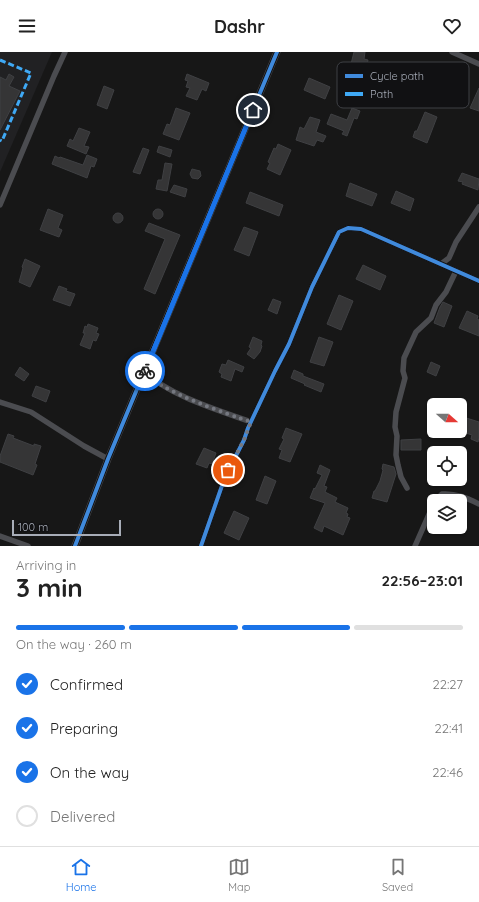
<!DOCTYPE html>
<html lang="en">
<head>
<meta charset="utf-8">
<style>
	body { margin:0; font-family:Quicksand,sans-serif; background:#f6f6f6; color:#222; height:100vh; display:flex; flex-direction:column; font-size:15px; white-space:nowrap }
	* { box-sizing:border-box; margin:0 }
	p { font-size:13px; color:#767676 }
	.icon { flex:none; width:22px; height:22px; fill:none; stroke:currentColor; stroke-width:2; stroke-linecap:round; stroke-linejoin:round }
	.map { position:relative; height:494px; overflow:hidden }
	.details { display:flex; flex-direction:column; background:#fff; flex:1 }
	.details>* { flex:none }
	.needle { width:26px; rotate:111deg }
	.controls { position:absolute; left:427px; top:346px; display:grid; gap:8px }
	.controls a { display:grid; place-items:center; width:40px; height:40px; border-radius:6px; background:#fff; box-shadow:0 1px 3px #0004; font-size:20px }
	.scale { position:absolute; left:12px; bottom:10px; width:109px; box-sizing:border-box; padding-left:4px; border:2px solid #a8adb8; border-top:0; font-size:11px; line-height:14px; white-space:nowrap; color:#a8adb8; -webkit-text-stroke:3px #111113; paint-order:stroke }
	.pin { position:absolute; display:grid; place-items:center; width:34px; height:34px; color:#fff; margin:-17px; border:2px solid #fff; border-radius:50%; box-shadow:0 1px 4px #0007 }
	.courier { position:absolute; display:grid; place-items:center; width:40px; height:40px; margin:-20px; border:3px solid #1a73e8; border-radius:50%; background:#fff; color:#222; box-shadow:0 1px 5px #0007 }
	.summary em { font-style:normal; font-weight:700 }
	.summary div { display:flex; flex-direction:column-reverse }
	.summary { display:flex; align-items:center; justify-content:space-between; height:68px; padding:0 16px }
	h1 { font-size:26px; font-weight:700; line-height:30px }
	.bar { display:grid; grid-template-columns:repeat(4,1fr); gap:6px 4px; align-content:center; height:48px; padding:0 16px }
	.bar i { height:5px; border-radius:3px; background:#e0e0e0 }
	.bar .on { background:#1a73e8 }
	.bar p { grid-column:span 4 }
	ol { padding:0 16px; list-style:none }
	li { display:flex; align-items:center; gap:12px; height:44px }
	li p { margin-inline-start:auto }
	li .icon { padding:4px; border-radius:50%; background:#1a73e8; color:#fff; stroke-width:4 }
	li:last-child { color:#767676 }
	li i { width:22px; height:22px; border:2px solid #e0e0e0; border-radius:50% }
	header { display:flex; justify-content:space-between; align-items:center; height:52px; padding:0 16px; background:#fff; font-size:18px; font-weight:700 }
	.menu { display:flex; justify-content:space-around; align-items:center; height:56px; border-top:1px solid #e0e0e0; background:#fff; font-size:11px; color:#767676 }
	.menu a { display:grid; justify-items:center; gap:2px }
	.menu .on { color:#1a73e8 }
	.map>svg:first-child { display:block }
	.built { fill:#212123 }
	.building { fill:#353536; stroke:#3f4043 }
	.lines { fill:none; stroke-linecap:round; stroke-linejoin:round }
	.minor { stroke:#4b4c50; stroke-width:5.5 }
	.tertiary { stroke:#4b4c50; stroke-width:7 }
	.quiet { stroke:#3fa9f5; stroke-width:3; stroke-dasharray:6 3; stroke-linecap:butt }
	.cycleway-casing { stroke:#111113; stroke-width:6 }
	.cycleway { stroke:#408adc; stroke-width:4 }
	.done { stroke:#757880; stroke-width:4; stroke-dasharray:0 7.2 }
	.route { stroke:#1a73e8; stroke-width:5 }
	.key { fill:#111113; stroke:#3e4045; stroke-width:1 }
	.key-label { font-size:11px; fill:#a8adb8 }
</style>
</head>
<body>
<header><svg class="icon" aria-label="menu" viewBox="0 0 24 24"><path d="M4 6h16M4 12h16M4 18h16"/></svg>Dashr<svg class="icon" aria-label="heart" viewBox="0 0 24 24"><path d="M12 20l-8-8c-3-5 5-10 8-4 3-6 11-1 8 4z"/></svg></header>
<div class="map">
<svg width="479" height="494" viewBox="0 0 479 494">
	<rect width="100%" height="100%" fill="#171717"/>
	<path class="built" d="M0,0H52L0,120Z"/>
	<g class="building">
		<path d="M354,0H365L364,7L368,8L366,16L351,12Z"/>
		<path d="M9,22L14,25L9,34L20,39L0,78V25L6,28Z"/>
		<path d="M187,22L209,31L206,39L202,37L197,48L186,44L190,36L186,35L188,29L185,28Z"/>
		<path d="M309,26L330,35L325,47L304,38Z"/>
		<path d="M104,34L114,38L107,57L97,53Z"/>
		<path d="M479,36V59L470,56Z"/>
		<path d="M176,56L190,61L179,88L163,82L167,72L170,73Z"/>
		<path d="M352,56L360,59L357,67L354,66L347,84L342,82L344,79L327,72L331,62L347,68Z"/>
		<path d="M425,60L437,65L427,91L413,85L415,79H417Z"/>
		<path d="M310,65L320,68L316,80L326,84L323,90L317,88L314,94L296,88L300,75L304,77Z"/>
		<path d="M79,76L90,80L84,94L89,95L86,102L67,94L70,87L73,89Z"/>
		<path d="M278,92L291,98L280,123L267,117L270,111L268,110L274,96L276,97Z"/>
		<path d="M159,94L172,98L170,105L157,100Z"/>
		<path d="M143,96L149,98L140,122L133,120Z"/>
		<path d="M87,103L97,107L94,115L91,114L87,126L52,112L55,104L59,106L60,105L83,113Z"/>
		<path d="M165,111L172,112L167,139L156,137L158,128H162Z"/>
		<path d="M192,117L200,119L201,124L198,127L192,126L190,122Z"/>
		<path d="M462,121L479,127L478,138L462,132L463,130L458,129Z"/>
		<path d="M350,131L377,142L372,154L346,144Z"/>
		<path d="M174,133L187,137L185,145L170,140Z"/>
		<path d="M396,139L414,147L410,159L391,151Z"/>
		<path d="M250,140L283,153L279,164L246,151Z"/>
		<circle cx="158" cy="162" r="5"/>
		<path d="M48,157L63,163L58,176L62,178L59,185L40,178Z"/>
		<circle cx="118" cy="166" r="5"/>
		<path d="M149,171L180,183L155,242L144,237L165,187L145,179Z"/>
		<path d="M244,175L258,180L249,204L234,198Z"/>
		<path d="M25,207L40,214L30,235L19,230L23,216L22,215Z"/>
		<path d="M363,213L386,224L380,238L356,227Z"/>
		<path d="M59,234L67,237L66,239L75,242L70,254L53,248Z"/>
		<path d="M339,243L353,249L341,278L327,272Z"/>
		<path d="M273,247L281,250L277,262L268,258Z"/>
		<path d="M443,250L452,254L444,275L434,271L440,255Z"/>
		<path d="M467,259L478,264L477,267L479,268V284L459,276Z"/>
		<path d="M88,272L98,276L96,281L99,282L96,289L93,288L90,297L80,293L85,281H83L85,274L87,275Z"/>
		<path d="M253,285L262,289L261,293L262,294L260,300L254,307L247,302L251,296L249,295Z"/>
		<path d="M319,285L333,290L324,314L310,310Z"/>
		<path d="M228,308L244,315L242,320L235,317L231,329L221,325L222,322L219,320L222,312L226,313Z"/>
		<path d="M431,310L440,314L436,324L427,320Z"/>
		<path d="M20,315L29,322L24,329L15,323Z"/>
		<path d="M294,318L303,322V324L324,332L321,340L304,333L305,332L291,326Z"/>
		<path d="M36,334L50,339L46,350L32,344Z"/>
		<path d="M460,364L479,370V385L478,390L471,387L472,383L460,379Z"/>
		<path d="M286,376L302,382L290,410L279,406L282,398L279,397L284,387L282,386Z"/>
		<path d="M8,382L14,384L13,386L34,394V392L41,394L35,412L37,413L33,423L0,410V404Z"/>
		<path d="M421,387V398H401V388Z"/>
		<path d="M204,396L216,401L212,412L209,411L207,416L196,412Z"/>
		<path d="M383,412L394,415L396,422L387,450L372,446L374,439H375L380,429L383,418L382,417Z"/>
		<path d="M320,413L330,418L324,434L327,435L325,440L337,446L335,450L348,456L346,461L348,462L347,465L350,466L343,483L324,474L322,480L314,476L325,451L310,446L314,436L315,437L322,423L317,421Z"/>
		<path d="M265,424L276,429L267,452L256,448Z"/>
		<path d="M234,459L249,466L239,488L224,481Z"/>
	</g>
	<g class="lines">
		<g class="minor">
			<path d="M452,0L479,12"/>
			<path d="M0,153L54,24L65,0"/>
			<path d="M441,212L449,206L456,190L479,155"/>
			<path d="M145,320C170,344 218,358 251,370"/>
			<path d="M0,350L31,360L84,394L108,407"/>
			<path d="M407,436L401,425L398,413L396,403L397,384L395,375L396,360L405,326L403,319L404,306L416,280L431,266L436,253L446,240L456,219"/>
			<path d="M435,449L442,442C456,441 467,446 479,452"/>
			<path d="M0,484L28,494"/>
			<path d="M201,494L225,425L244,388L248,376L275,319L289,292L312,235L339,180L348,176L361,177L479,229"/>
			<path d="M415,494L434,451"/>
		</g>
		<path class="tertiary" d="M75,494L108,407L277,0"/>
		<path class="quiet" d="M0,8L31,21L2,89L0,88"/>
		<defs>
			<g id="cycleway">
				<path d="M75,494L108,407L277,0"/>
				<path d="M201,494L225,425L244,388L248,376L275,319L289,292L312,235L339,180L348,176L361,177L479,229"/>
			</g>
		</defs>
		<use href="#cycleway" class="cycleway-casing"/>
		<use href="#cycleway" class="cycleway"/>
	</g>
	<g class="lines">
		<path class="done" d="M145,319C155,338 228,362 251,370L244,388L228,418"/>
		<path class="route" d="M145,319L253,58"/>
	</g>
	<rect x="337" y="10" width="132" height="46" rx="6" class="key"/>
	<rect x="345" y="22" width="18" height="4" fill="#408adc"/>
	<rect x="345" y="40" width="18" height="4" fill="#3fa9f5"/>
	<g class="key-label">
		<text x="370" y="28">Cycle path</text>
		<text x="370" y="46">Path</text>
	</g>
</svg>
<div class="controls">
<a><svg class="needle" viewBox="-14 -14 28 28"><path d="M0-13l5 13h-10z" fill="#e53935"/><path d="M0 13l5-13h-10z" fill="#767676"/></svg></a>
<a><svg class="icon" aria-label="locate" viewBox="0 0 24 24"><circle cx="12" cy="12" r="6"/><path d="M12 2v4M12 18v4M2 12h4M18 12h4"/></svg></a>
<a><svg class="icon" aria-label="layers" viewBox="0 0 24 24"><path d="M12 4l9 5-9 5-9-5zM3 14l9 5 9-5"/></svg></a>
</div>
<div class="scale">100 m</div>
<div class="pin" style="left:228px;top:418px;background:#ea580c"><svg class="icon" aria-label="bag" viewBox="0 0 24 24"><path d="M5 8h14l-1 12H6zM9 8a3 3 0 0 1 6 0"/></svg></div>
<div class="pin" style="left:253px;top:58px;background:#1f2937"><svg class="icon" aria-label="home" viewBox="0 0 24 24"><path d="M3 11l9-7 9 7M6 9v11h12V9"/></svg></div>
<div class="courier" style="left:145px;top:319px"><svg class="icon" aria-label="bike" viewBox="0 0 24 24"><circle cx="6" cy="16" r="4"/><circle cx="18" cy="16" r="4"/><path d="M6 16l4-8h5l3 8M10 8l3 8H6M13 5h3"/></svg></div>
</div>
<section class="details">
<div class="summary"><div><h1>3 min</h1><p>Arriving in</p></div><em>22:56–23:01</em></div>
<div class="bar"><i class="on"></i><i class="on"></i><i class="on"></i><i></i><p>On the way · 260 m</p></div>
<ol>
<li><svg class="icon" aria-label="check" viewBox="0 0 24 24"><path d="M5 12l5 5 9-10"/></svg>Confirmed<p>22:27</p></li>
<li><svg class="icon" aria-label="check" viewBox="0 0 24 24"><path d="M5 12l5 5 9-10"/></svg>Preparing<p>22:41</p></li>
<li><svg class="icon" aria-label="check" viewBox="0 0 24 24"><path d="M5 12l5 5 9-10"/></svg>On the way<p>22:46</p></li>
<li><i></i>Delivered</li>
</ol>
</section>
<nav class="menu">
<a class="on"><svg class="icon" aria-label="home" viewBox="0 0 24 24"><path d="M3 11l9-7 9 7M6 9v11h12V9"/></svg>Home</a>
<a><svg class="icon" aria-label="map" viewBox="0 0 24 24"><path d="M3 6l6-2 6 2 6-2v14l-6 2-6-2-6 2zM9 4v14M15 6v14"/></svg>Map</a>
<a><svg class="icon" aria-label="saved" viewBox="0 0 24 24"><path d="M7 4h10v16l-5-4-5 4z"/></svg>Saved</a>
</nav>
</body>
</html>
